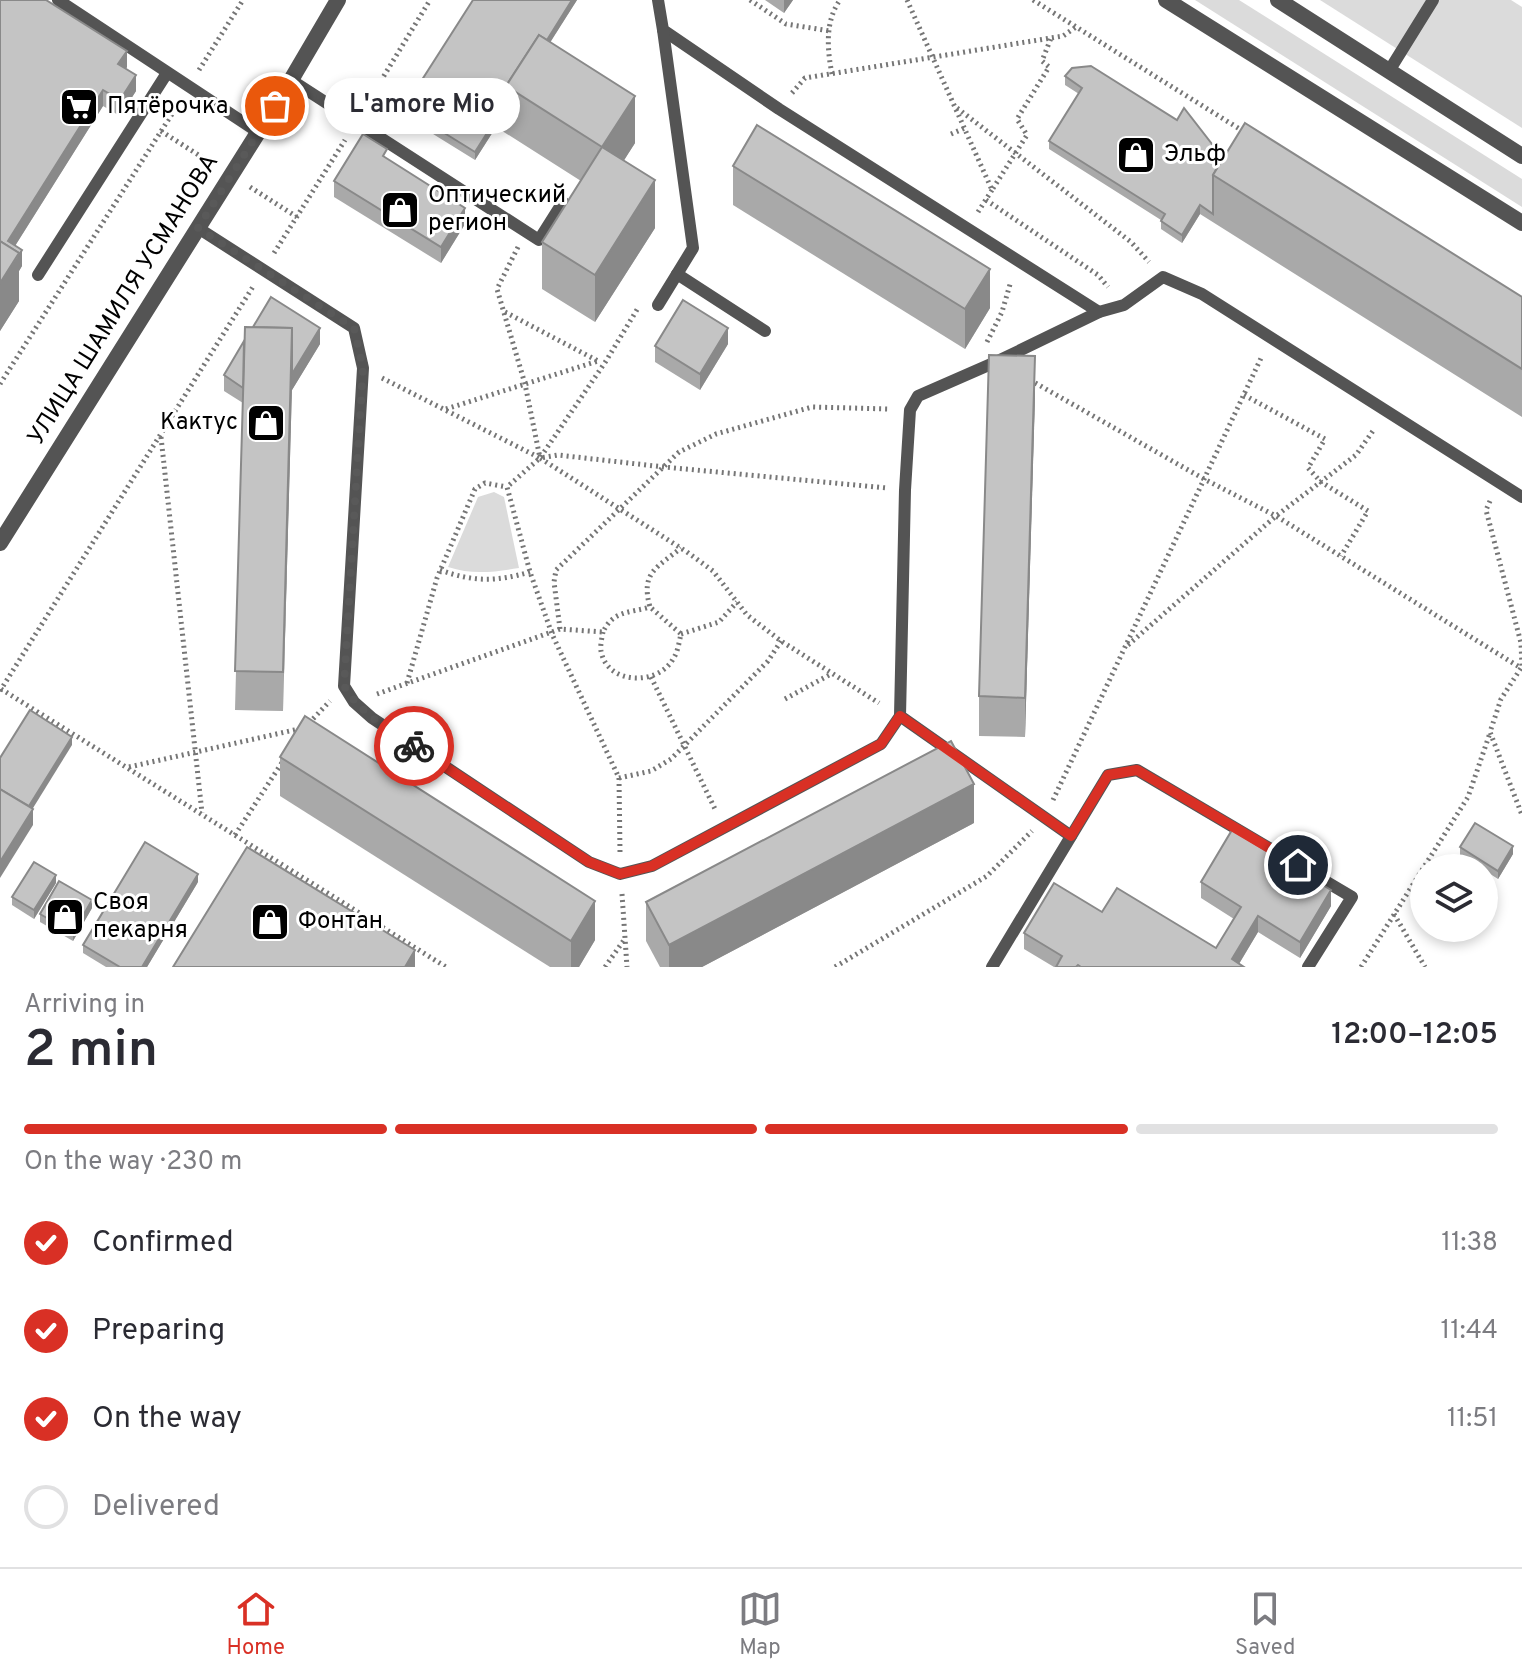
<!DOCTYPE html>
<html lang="en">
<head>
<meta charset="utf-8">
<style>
	body { margin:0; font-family:Overpass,sans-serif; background:#f7f7f7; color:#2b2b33; height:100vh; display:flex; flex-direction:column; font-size:30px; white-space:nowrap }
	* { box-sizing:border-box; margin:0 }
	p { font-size:26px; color:#7c7c81 }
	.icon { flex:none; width:44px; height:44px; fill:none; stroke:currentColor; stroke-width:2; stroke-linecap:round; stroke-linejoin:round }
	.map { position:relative; height:967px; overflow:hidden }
	.side { display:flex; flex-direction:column; background:#fff; flex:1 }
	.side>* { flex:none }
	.tools { position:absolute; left:1410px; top:854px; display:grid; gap:16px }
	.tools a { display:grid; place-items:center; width:88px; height:88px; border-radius:50%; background:#fff; box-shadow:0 4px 12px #0003; font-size:40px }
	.pin { position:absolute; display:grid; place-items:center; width:68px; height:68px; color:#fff; margin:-34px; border:4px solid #fff; border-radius:50%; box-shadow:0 2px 8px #0007 }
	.courier { position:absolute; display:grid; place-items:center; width:80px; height:80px; margin:-40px; border:6px solid #d93025; border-radius:50%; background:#fff; color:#222; box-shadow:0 2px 10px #0007 }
	.bubble { position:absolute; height:56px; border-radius:28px; background:#fff; box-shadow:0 4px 12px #0003; font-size:26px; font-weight:600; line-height:56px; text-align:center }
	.overview em { font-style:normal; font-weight:600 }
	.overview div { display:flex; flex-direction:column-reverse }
	.overview { display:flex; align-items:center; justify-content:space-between; height:136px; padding:0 24px }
	h1 { font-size:52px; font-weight:600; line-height:60px }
	.bar { display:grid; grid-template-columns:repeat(4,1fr); gap:12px 8px; align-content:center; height:96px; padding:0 24px }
	.bar i { height:10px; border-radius:6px; background:#e1e1e2 }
	.bar .selected { background:#d93025 }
	.bar p { grid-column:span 4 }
	ol { padding:0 24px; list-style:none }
	li { display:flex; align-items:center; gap:24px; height:88px }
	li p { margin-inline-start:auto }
	li .icon { padding:8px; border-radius:50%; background:#d93025; color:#fff; stroke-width:4 }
	li:last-child { color:#7c7c81 }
	li i { width:44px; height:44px; border:4px solid #e1e1e2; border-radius:50% }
	.tabs { display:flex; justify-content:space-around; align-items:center; height:112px; border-top:2px solid #e1e1e2; background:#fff; font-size:22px; color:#7c7c81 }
	.tabs a { display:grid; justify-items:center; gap:4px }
	.tabs .selected { color:#d93025 }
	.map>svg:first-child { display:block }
	.green { fill:#dbdbdb }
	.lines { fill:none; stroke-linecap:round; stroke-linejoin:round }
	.path { stroke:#767676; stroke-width:5; stroke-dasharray:2 4; stroke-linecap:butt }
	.service { stroke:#545454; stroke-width:12 }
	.minor { stroke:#545454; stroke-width:16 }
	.tertiary { stroke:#545454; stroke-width:16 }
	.wall { fill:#a9a9a9 }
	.shaded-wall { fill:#898989 }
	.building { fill:#c4c4c4; stroke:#898989; stroke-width:2 }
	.done { stroke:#595959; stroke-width:8; stroke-dasharray:0 14.4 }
	.route { stroke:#d93025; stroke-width:10 }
	.labels { text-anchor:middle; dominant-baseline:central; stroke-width:6; stroke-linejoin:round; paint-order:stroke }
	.poi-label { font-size:24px; fill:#000; stroke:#fff; text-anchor:start }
	.street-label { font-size:24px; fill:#000; stroke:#fff }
</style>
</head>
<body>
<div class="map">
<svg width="1522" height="967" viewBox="0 0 1522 967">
	<rect width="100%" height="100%" fill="#fff"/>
	<g class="green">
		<path d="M1195,0H1239L1522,179V207Z"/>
		<path d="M1320,0H1511L1522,7V128Z"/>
		<path d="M494,492L504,497L519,568C494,572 472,575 448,567L478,497Z"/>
	</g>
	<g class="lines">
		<g class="path">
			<path d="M750,0L786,24L830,31"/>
			<path d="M907,0L992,190L1027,135L1017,119L1049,67L1042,61L1051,38"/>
			<path d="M1033,0L1246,133"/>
			<path d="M199,70L243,0"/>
			<path d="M832,74C827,49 825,21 840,0"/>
			<path d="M792,93L805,78L1063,36L1076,27"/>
			<path d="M365,107L430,0"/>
			<path d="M957,108L1131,242L1149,262"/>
			<path d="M161,131L214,165"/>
			<path d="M951,134L965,128"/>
			<path d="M250,187L297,217"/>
			<path d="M986,200L1098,275L1108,287"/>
			<path d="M978,212L992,190"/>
			<path d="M518,247L497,289L525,384L540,458L687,552L713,571L747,615L781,641L879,703"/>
			<path d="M274,253L345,140"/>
			<path d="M505,312L598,361"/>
			<path d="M987,342L1002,312L1011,281"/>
			<path d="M382,378L540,458L558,455L664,467L887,488"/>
			<path d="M1030,380L1204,479L1276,516L1521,668L1501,699L1490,732L1522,815"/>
			<path d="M0,384L179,103"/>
			<path d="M1244,395L1325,439L1308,468L1321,482L1368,511L1341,556"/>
			<path d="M446,409L598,361"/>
			<path d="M161,437L202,813"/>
			<path d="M1490,501L1486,510L1521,643L1522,667"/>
			<path d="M440,570C474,582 495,582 530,572"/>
			<path d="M560,629L554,582L556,570L679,452L716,434L812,407L889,409"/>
			<path d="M603,632C602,637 600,646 601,651C607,685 658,686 673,659C678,652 679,642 681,634L650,607"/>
			<path d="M681,634L719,622L737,602"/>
			<path d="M1128,645L1276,516L1356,455L1375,428"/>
			<path d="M651,677L715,809"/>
			<path d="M407,683L437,578L475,489L485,483L507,487"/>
			<path d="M1,689L446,967"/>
			<path d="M0,691L254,285"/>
			<path d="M377,694L560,629L603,632C613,610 631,613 650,607C640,572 658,567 681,548"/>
			<path d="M785,699L831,674"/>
			<path d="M309,723L330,701"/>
			<path d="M129,767L303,728"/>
			<path d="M619,778L651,771L671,759L768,661L781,641"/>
			<path d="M1053,800L1262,356"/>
			<path d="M235,835L283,761"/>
			<path d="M620,852L619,778L552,634L530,572L507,487L540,458L606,361L638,308"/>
			<path d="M622,894L627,967"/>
			<path d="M1394,914L1425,967"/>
			<path d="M605,967L624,940"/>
			<path d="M835,967L987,876L1032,831"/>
			<path d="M1361,967L1468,797L1490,733"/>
		</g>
		<g class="service">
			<path d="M58,0L258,132"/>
			<path d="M658,0L663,30L779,109L1099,312"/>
			<path d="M1389,71L1433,0"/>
			<path d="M291,80L539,240L563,202"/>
			<path d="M198,228L354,328L363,368L344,686L354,702L372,718L589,862L620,874L652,866L881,744L900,716L905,490L910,410L918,396L998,361L1099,312L1124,305L1163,277L1202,294L1522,497"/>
			<path d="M677,274L765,331"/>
			<path d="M38,275L167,73"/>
			<path d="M658,305L693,248L663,30"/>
			<path d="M900,716L1071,836"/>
			<path d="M992,967L1108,775L1137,770L1352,897L1308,967"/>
		</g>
		<path class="minor" d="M0,543L291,80L338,0"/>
		<g class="tertiary">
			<path d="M1166,0L1522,223"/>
			<path d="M1278,0L1522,156"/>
		</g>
	</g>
	<g class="wall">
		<path d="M0,0L127,67L126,69L136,91L120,116L103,106L15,246L22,266L19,271V301L0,331Z"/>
		<path d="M473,0H577L550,42L635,143L624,160L655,228L595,322L542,289V242L581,181L496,127L475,160L404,116V108Z"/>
		<path d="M765,0H793L784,13Z"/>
		<path d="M1065,76L1224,156L1522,297V417L1200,214L1182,243L1161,229V220L1049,149V141L1079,94L1065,85Z"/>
		<path d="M387,159L465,224L441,263L334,197V181Z"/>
		<path d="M733,166L990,308L965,349L733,205Z"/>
		<path d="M253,327L320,344L292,390V386L283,711L235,710L243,403L224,391V375Z"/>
		<path d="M728,344L700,390L655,362V346Z"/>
		<path d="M1035,396L1025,737L979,736V696Z"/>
		<path d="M280,757L595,940L579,967H550L280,796Z"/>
		<path d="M974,823L702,967H660L646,941V902Z"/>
		<path d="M1460,847L1513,854L1498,879L1484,870V868H1481L1460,855Z"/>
		<path d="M198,882L147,967H106L83,953V945Z"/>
		<path d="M1201,882L1331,906L1300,958L1258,932L1239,964L1244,967H1054L1024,949V933L1102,912L1216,948L1234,919L1201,898Z"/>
		<path d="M56,883L34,919L12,905V897Z"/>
		<path d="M92,908L73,941L40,922V914Z"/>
		<path d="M1454,928H1470L1467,934Z"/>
	</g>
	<g class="shaded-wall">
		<path d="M572,0H577L529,76V68Z"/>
		<path d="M784,0H793L784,13Z"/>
		<path d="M127,51V67L118,80V64Z"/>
		<path d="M136,75V91L120,116V100Z"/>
		<path d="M103,90V106L8,257V241Z"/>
		<path d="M635,96V143L602,195V147Z"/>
		<path d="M496,119V127L475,160V152Z"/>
		<path d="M655,180V228L595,322V275Z"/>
		<path d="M1200,205V214L1182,243V235Z"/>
		<path d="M465,208V224L441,263V247Z"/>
		<path d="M22,250V266L19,271V301L0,331V283Z"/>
		<path d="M990,269V308L965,349V309Z"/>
		<path d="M292,328H320V344L292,390V386L283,711Z"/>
		<path d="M728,328V344L700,390V374Z"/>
		<path d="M1035,356V396L1025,737V698Z"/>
		<path d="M72,737V745L25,821V812Z"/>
		<path d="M974,784V823L702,967H669V945Z"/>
		<path d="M33,809V825L0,878V862Z"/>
		<path d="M1513,846V854L1498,879V871Z"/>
		<path d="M198,874V882L147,967H142Z"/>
		<path d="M56,875V883L34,919V910Z"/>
		<path d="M1331,890V906L1300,958V942Z"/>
		<path d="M92,900V908L73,941V933Z"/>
		<path d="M595,901V940L579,967H571V941Z"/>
		<path d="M1258,916V932L1237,967L1232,959Z"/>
		<path d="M415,950V967H405Z"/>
	</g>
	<g class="building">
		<path d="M0,0H46L127,51L118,64L136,75L120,100L103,90L8,241L22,250L19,255V253L0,241Z"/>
		<path d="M473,0H572L547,40L539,35L506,86V126L496,119L475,152L404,108Z"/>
		<path d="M539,35L635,96L602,147L655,180L595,275L542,242L602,147L506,86Z"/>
		<path d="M1091,66L1177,120L1184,108L1219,153L1224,156L1213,175V214L1200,205L1182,235L1161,221L1165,214L1049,141L1082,88L1065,76L1072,68Z"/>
		<path d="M1245,123L1522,297V369L1213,175Z"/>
		<path d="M757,125L990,269L965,309L733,166Z"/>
		<path d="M363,134L387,149L383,156L465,208L441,247L334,181Z"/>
		<path d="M0,241L19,253L0,283Z"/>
		<path d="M271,297L320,328L292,374V328L253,327Z"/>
		<path d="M683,300L728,328L700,374L655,346Z"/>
		<path d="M245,327L292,328L283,672L235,671Z"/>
		<path d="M244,341L243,388L224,375Z"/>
		<path d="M989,355L1035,356L1025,698L979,696Z"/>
		<path d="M30,710L72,737L29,806L0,789V758Z"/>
		<path d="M305,716L595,901L571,941L280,757Z"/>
		<path d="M951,741L974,784L669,945L646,902Z"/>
		<path d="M0,789L33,809L0,862Z"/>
		<path d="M1475,823L1513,846L1498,871L1460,847Z"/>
		<path d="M1232,830L1331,890L1300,942L1258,916L1232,959L1244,967H1081L1078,965L1076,967H1056L1062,956L1024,933L1054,883L1102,912L1117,888L1216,948L1241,907L1201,882Z"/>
		<path d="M145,842L198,874L142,967H120L83,945Z"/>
		<path d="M247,847L415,950L405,967H173Z"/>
		<path d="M34,862L56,875L34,910L12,897Z"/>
		<path d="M59,881L92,900L73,933L40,914Z"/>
	</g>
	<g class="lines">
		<path class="done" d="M275,106L198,228L354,328L363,368L344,686C361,714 387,728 414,746"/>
		<path class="route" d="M414,746L589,862L620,874L652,866L881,744L900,716L1071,836L1108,775L1137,770L1298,865"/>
	</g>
	<defs>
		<symbol id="supermarket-square" viewBox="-11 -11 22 22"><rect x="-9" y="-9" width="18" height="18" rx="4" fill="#000" stroke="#fff"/><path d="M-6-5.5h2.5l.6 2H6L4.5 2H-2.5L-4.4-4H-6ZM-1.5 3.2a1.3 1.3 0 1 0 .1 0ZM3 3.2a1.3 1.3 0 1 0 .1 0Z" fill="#fff"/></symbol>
		<symbol id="shop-square" viewBox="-11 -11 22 22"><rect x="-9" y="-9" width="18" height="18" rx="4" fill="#000" stroke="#fff"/><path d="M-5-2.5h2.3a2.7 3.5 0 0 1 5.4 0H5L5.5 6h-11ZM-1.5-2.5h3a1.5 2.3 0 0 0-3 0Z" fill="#fff"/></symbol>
	</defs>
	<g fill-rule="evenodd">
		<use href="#supermarket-square" x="57" y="85" width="44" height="44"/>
		<use href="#shop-square" x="1114" y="133" width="44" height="44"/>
		<use href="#shop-square" x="378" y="188" width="44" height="44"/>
		<use href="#shop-square" x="244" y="401" width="44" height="44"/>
		<use href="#shop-square" x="43" y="895" width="44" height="44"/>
		<use href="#shop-square" x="248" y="900" width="44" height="44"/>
	</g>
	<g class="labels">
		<g class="poi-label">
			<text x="107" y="107">Пятёрочка</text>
			<text x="1164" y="155">Эльф</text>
			<text x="428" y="196">Оптический<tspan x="428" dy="28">регион</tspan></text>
			<text x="238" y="423" text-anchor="end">Кактус</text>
			<text x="93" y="903">Своя<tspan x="93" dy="28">пекарня</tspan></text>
			<text x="298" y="922">Фонтан</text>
		</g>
		<g class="street-label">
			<text transform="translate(124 300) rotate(-58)">УЛИЦА ШАМИЛЯ УСМАНОВА</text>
		</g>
	</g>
</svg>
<div class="tools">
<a><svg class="icon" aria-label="layers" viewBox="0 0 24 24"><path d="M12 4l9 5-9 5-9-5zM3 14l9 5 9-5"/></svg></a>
</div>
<div class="pin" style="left:275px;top:106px;background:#ea580c"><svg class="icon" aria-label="bag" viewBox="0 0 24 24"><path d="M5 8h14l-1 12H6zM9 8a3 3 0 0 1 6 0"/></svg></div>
<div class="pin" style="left:1298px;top:865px;background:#1f2937"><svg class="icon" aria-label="home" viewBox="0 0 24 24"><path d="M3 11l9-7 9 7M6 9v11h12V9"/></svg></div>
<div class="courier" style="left:414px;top:746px"><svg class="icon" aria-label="bike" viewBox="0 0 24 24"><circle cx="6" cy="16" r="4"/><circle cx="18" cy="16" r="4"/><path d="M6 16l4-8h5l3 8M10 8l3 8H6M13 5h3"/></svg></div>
<div class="bubble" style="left:324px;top:78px;width:196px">L'amore Mio</div>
</div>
<section class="side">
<div class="overview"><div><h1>2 min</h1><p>Arriving in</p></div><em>12:00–12:05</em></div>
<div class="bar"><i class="selected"></i><i class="selected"></i><i class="selected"></i><i></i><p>On the way · 230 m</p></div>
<ol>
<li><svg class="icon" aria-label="check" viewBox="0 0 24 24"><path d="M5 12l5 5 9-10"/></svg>Confirmed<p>11:38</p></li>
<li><svg class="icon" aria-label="check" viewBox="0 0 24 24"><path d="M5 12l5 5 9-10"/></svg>Preparing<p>11:44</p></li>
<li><svg class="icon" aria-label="check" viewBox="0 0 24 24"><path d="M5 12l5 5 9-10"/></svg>On the way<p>11:51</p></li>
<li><i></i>Delivered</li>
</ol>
</section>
<nav class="tabs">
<a class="selected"><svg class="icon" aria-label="home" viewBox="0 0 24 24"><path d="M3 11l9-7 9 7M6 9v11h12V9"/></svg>Home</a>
<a><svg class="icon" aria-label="map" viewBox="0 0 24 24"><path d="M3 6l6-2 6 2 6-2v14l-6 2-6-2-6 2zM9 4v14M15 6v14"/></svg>Map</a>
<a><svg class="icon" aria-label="saved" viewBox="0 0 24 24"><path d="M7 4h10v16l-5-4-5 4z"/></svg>Saved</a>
</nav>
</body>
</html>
